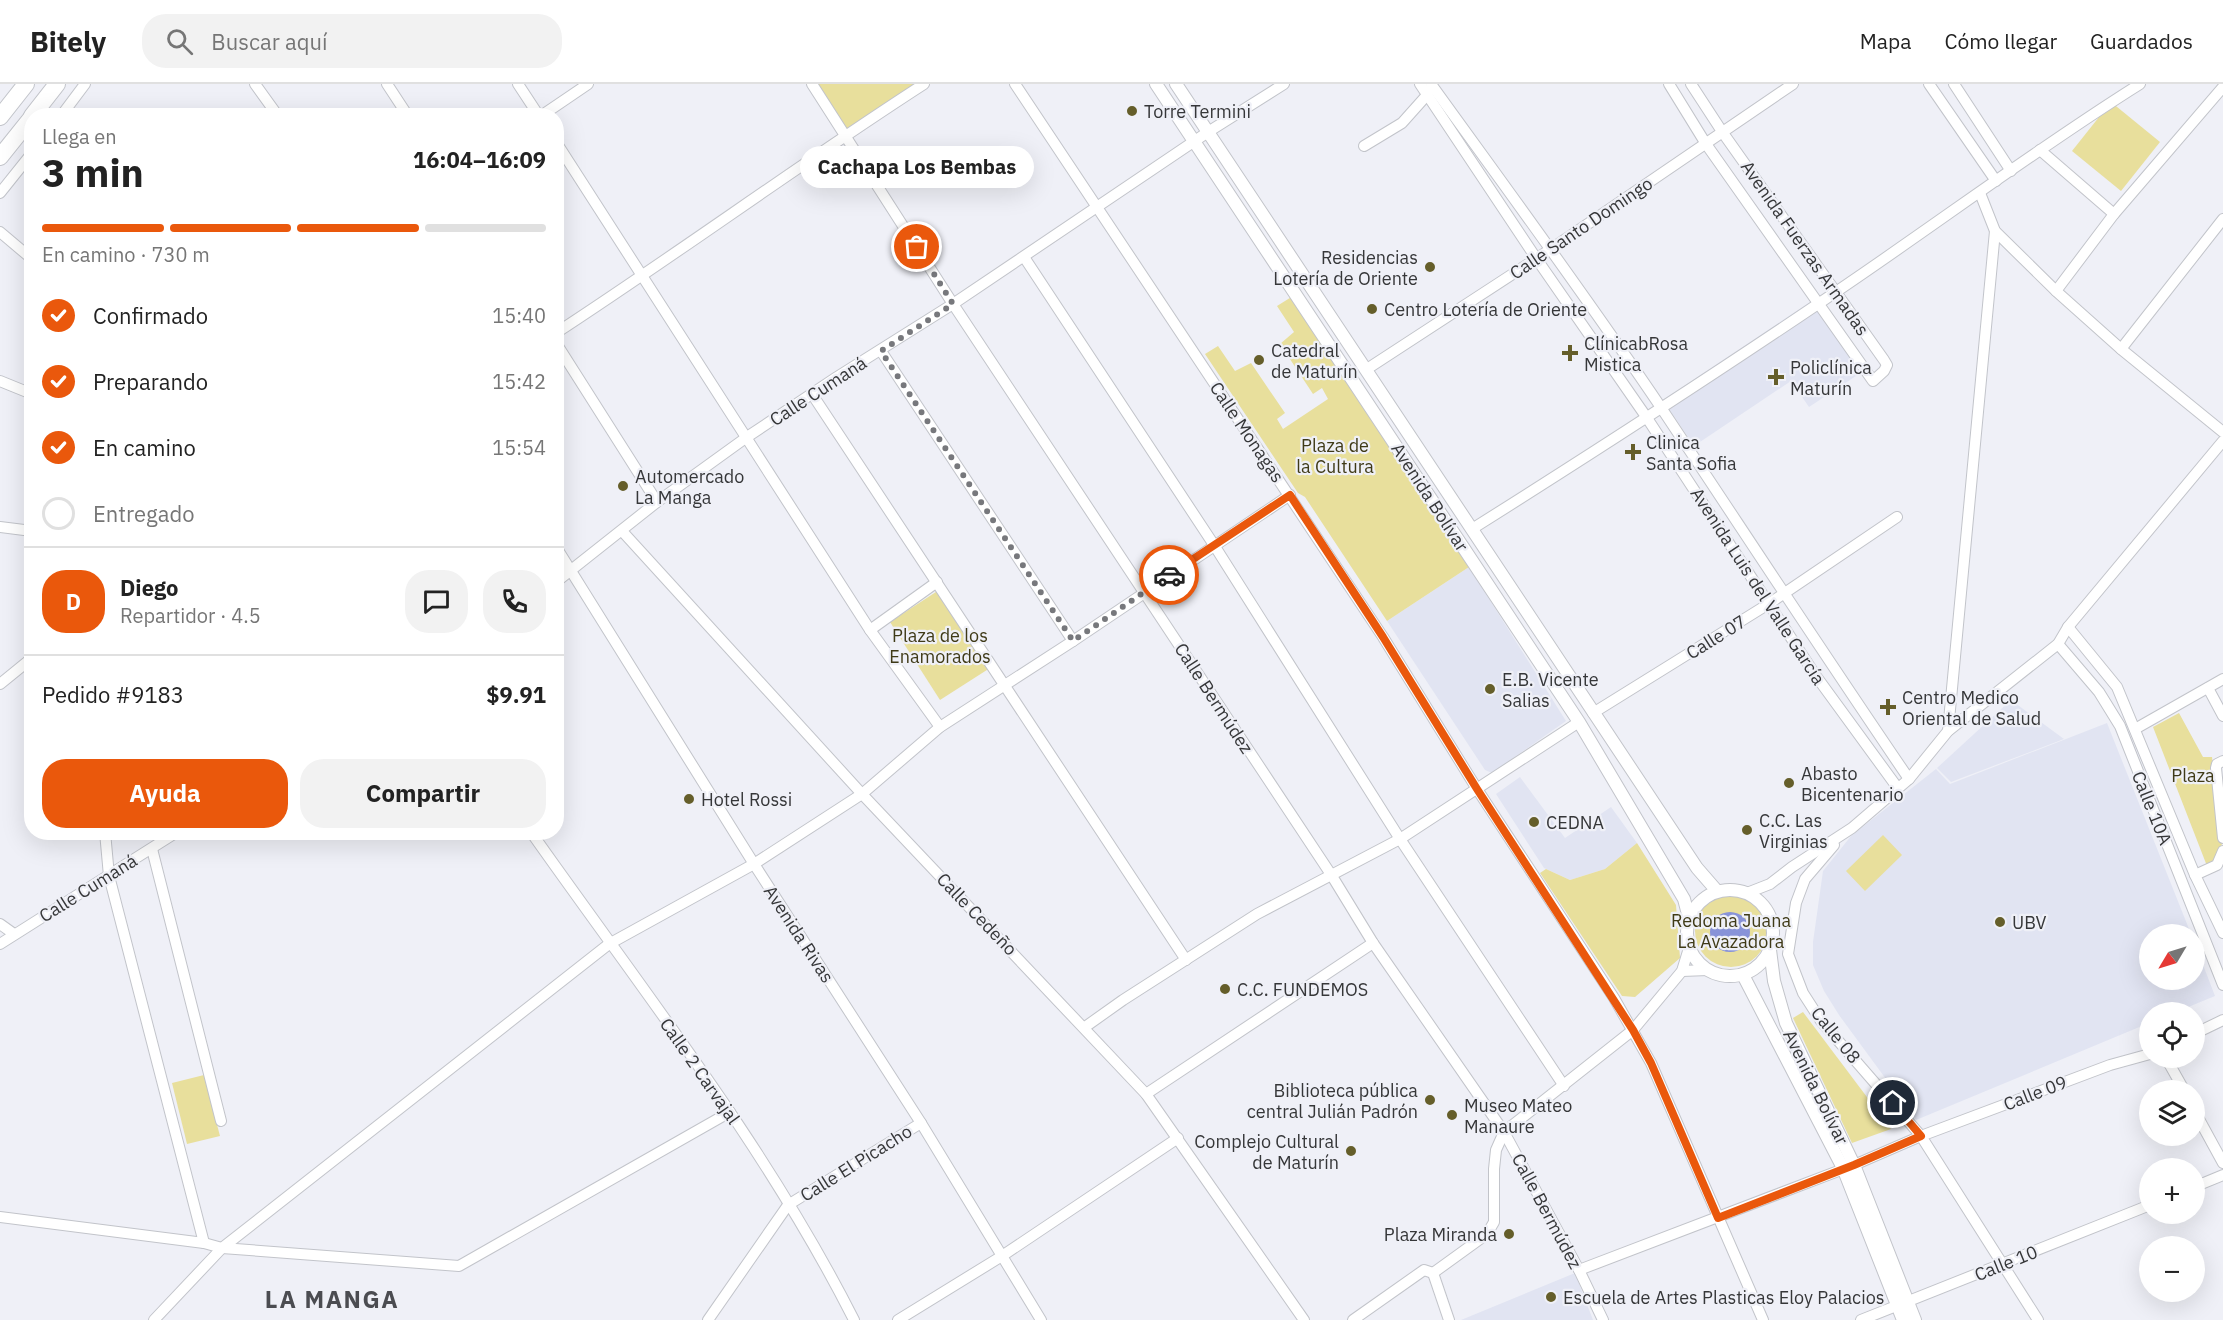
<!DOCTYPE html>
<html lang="es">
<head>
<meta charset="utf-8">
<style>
	body { margin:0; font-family:"IBM Plex Sans",sans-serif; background:#f2f2f2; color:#222; height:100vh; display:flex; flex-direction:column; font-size:22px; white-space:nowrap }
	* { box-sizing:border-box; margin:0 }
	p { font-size:20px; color:#767676 }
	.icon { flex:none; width:33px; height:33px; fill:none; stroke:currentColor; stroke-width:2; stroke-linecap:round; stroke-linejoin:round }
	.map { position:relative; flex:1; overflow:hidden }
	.sheet { position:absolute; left:24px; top:24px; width:540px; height:732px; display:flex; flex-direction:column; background:#fff; border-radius:24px; box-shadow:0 6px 24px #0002 }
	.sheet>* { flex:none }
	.needle { width:39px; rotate:232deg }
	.fabs { position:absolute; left:2139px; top:840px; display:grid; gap:12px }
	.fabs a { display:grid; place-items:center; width:66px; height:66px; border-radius:50%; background:#fff; box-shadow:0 6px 24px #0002; font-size:30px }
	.pin { position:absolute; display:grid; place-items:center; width:51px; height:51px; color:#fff; margin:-26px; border:3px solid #fff; border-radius:50%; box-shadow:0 2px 6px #0007 }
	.courier { position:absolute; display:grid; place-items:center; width:60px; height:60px; margin:-30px; border:4px solid #ea580c; border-radius:50%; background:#fff; color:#222; box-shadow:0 2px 8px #0007 }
	.bubble { position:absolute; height:42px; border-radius:21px; background:#fff; box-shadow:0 6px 24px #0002; font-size:20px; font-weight:700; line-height:42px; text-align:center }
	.headline em { font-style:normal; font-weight:700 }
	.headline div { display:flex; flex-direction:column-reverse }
	.headline { display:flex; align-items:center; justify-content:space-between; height:102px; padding:0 18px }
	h1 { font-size:39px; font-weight:700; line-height:45px }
	.bar { display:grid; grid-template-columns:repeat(4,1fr); gap:9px 6px; align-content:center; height:72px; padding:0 18px }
	.bar i { height:8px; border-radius:4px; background:#e0e0e0 }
	.bar .on { background:#ea580c }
	.bar p { grid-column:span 4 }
	.line { display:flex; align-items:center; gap:15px; padding:0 18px; border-top:2px solid #e0e0e0 }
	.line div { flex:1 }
	.round { display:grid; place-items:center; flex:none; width:63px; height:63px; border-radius:24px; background:#f2f2f2 }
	ol { padding:0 18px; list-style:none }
	li { display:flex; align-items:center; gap:18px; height:66px }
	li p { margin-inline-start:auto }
	li .icon { padding:6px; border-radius:50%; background:#ea580c; color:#fff; stroke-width:4 }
	li:last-child { color:#767676 }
	li i { width:33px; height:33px; border:3px solid #e0e0e0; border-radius:50% }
	.cta { display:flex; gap:12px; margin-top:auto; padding:12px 18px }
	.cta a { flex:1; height:69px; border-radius:24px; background:#ea580c; color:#fff; font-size:24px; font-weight:700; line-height:69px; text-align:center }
	.cta a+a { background:#f2f2f2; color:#222 }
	header { display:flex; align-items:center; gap:36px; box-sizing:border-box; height:84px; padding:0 30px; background:#fff; border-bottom:2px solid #e0e0e0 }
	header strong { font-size:28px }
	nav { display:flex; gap:33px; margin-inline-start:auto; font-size:21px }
	.search { width:420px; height:54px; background:#f2f2f2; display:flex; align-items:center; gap:15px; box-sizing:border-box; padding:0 21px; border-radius:24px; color:#767676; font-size:22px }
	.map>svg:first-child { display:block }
	.built { fill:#e1e4f2 }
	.green { fill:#e8df9c }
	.water { fill:#8893d8 }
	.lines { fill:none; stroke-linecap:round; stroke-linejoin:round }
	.minor-casing { stroke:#c2c4ca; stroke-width:12 }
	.tertiary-casing { stroke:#c2c4ca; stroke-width:14 }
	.trunk-casing { stroke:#c2c4ca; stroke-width:18 }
	.minor { stroke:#fff; stroke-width:10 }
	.tertiary { stroke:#fff; stroke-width:12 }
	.trunk { stroke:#fff; stroke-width:16 }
	.done { stroke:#77787c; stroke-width:6; stroke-dasharray:0 10.8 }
	.route { stroke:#ea580c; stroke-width:8 }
	.poi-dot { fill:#655e2a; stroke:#eff0f7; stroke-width:2 }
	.labels { text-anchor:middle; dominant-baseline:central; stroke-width:4.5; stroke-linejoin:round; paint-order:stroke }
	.poi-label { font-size:18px; fill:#363739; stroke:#eff0f7; text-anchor:start }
	.street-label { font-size:18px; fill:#363739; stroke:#eff0f7 }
	.park-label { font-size:18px; fill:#3f3a17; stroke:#eff0f7 }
	.district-label { font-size:24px; font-weight:bold; letter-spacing:1.5px; fill:#4b4c51; stroke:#eff0f7 }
</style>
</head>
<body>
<header>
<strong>Bitely</strong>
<div class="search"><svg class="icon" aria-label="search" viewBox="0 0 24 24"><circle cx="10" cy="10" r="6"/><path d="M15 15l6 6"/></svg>Buscar aquí</div>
<nav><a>Mapa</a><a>Cómo llegar</a><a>Guardados</a></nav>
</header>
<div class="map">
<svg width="2223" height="1236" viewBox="0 0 2223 1236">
	<rect width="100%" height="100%" fill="#eff0f7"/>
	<g class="built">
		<path d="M1813,216L1862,288L1809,323L1791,297L1694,362L1663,316Z"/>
		<path d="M1469,483L1566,637L1492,689L1485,686L1387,537Z"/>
		<path d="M2011,616L2064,655L1951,698L1937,684Z"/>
		<path d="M2107,639L2191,850H2150V896H2194L2195,860L2215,912L2176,928H2150L2149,939L1916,1036L1839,931L1824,907L1813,881V858L1823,787L1851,752L1936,685L1950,700Z"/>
		<path d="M1520,693L1565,754L1611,723L1637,759L1605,785L1570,796L1544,784L1496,710Z"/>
		<path d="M1575,1189L1593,1236H1461Z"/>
	</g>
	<g class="green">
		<path d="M812,0H924L846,51Z"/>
		<path d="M2111,18L2160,58L2121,107L2072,67Z"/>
		<path d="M1293,212L1469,483L1387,537L1305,413L1298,409L1205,270L1218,262L1235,287L1251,279L1285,329L1277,335L1283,345L1328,315L1322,304L1313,310L1280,260L1294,248L1277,222Z"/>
		<path d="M939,506L990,584L940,616L890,538Z"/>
		<path d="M2179,629L2203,673H2212L2222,760L2214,779L2207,782L2153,643Z"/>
		<path d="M1883,751L1902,771L1865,807L1846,787Z"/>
		<path d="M1637,759L1676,821L1680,874L1635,913L1622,912L1540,789L1546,785L1570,796L1605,785Z"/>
		<circle cx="1731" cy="847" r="36"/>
		<path d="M1803,928L1891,1045L1852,1059L1793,934Z"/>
		<path d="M204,991L220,1052L187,1060L172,999Z"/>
	</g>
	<circle class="water" cx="1730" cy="848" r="20"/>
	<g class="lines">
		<defs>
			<g id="minor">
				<path d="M255,0L278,32"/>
				<path d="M387,0L408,32"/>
				<path d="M518,0L539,32"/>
				<path d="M812,0L953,220L1332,792L1373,859L1504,1048L1579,1186L1603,1236"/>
				<path d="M1015,0L1383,553L1477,705L1614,914L1651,979L1763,1236"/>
				<path d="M1420,0L1536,174L1647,334L1816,592L1897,703"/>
				<path d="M1431,0C1509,108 1588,215 1662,325C1744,448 1825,572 1909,695"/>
				<path d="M1669,0L1706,60L1873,297L1884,287L1887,281L1884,276L1723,49L1691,0"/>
				<path d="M1929,0L1996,97"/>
				<path d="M1954,0L2011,87"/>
				<path d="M61,32L85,0"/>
				<path d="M541,32L588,0"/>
				<path d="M556,58L870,546L940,643"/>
				<path d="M1364,62L1402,39L1427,11"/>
				<path d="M2040,66L2114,130"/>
				<path d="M0,109L32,69"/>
				<path d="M1980,109L1995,147L2056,207L2121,265L2223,348"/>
				<path d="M0,148L32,175"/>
				<path d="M1024,173L1214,461L1400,755L1564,1002"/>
				<path d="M2056,207L2114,130L2223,3"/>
				<path d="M556,249C680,168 800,80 924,0"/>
				<path d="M556,259L657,418"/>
				<path d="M2121,265L2223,135"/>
				<path d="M881,267L1073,557"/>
				<path d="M1367,285L1551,165L1793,0"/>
				<path d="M0,297L32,310"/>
				<path d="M812,310L1186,876"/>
				<path d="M0,443L32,447"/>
				<path d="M1472,445C1588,372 1704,297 1818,220C1926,148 2030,69 2140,0"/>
				<path d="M622,447L862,710L1146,1010L1304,1236"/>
				<path d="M556,463L754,780L921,1039L1041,1236"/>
				<path d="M556,498L657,418L747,353L837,293L953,220L1208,48L1284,0"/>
				<path d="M2068,543L2117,603L2195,791L2223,849"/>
				<path d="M870,546L937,498"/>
				<path d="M2058,560L2099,608L2120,642L2223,901"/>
				<path d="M0,600L32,574"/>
				<path d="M2208,604L2223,632"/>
				<path d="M1593,629L1770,519L1897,433"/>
				<path d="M2135,645L2223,595"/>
				<path d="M1948,647L1995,147"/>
				<path d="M2223,677L2217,680L2216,684L2223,754"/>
				<path d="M105,748L109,792L204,1159"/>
				<path d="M531,748C643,907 766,1062 854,1236"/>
				<path d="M1834,761L1805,795L1796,819L1788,870L1803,909L1821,937L1921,1052L2038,1236"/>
				<path d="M152,765L221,1037"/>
				<path d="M2195,791L2217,781L2223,767"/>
				<path d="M1747,809L1770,800L1792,783L1852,744L1909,695L1948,647L2058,560L2068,543L2223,357"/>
				<path d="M0,840L14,850"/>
				<path d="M0,860L177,748"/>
				<path d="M1682,887L1708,886"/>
				<path d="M1085,943L1123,916L1257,830L1400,755L1579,638"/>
				<path d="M2194,950L2223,936"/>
				<path d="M2166,974L2184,1006"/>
				<path d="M1146,1010L1373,859"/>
				<path d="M2194,1026L2223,1079"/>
				<path d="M2194,1103L2223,1091"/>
				<path d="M0,1133L204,1159L222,1164L459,1182L730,1028"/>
				<path d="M1579,1186L1854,1081L1921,1052L2110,981L2150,970"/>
				<path d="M1433,1189L1487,1150L1494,1138V1085L1496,1066L1504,1048L1633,946L1682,887L1689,864"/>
				<path d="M1433,1189L1449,1236"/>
				<path d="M154,1236L222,1164L609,860L754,780L862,710L940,643L1073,557L1290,411"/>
				<path d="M708,1236L788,1121L921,1039"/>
				<path d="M898,1236L1002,1172L1178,1054"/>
				<path d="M1353,1236L1424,1186L1433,1189"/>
				<path d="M1861,1236L2150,1121"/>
			</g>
			<g id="tertiary">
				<path d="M1156,0L1579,638L1684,815L1689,834"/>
				<path d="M1176,0C1350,261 1522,523 1697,784L1717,807"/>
				<circle cx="1730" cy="849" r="43"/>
				<path d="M1770,866L1774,897L1786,939L1854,1081L1915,1236"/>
				<path d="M1743,891L1843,1084L1903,1236"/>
			</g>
			<g id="trunk">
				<path d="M32,32L57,0"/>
				<path d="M0,33L26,0"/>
				<path d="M0,73L32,33"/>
			</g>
		</defs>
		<use href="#minor" class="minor-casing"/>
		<use href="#tertiary" class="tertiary-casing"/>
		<use href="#trunk" class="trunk-casing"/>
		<use href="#minor" class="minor"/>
		<use href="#tertiary" class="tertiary"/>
		<use href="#trunk" class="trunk"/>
	</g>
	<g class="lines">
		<path class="done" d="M917,163L953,220L881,267L1073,557L1169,491"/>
		<path class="route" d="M1169,491L1290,411L1383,553L1477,705L1633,946L1651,979L1718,1134L1854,1081L1921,1052L1893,1019"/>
	</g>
	<g class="poi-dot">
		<circle cx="1132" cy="27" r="6"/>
		<circle cx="1430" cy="183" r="6"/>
		<circle cx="1372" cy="225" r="6"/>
		<path d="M1567 260h6v6h6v6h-6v6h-6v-6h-6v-6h6z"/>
		<circle cx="1259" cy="276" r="6"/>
		<path d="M1773 284h6v6h6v6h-6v6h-6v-6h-6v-6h6z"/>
		<path d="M1630 359h6v6h6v6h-6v6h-6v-6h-6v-6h6z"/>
		<circle cx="623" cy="402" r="6"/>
		<circle cx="1490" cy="605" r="6"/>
		<path d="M1885 614h6v6h6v6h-6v6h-6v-6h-6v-6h6z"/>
		<circle cx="1789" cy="699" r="6"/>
		<circle cx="689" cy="715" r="6"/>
		<circle cx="1534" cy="738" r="6"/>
		<circle cx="1747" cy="746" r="6"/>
		<circle cx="2000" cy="838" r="6"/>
		<circle cx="1225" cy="905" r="6"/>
		<circle cx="1430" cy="1016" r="6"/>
		<circle cx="1452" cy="1031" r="6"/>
		<circle cx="1351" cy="1067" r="6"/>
		<circle cx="1509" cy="1150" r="6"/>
		<circle cx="1551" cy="1213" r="6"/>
	</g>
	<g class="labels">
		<g class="poi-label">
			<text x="1144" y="27">Torre Termini</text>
			<text x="1418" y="173" text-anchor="end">Residencias<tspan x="1418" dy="21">Lotería de Oriente</tspan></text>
			<text x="1384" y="225">Centro Lotería de Oriente</text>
			<text x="1584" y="259">ClínicabRosa<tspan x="1584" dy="21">Mistica</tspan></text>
			<text x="1271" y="266">Catedral<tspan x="1271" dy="21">de Maturín</tspan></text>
			<text x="1790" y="283">Policlínica<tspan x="1790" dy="21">Maturín</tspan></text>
			<text x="1646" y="358">Clinica<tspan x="1646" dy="21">Santa Sofia</tspan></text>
			<text x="635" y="392">Automercado<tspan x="635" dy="21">La Manga</tspan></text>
			<text x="1502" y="595">E.B. Vicente<tspan x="1502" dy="21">Salias</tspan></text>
			<text x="1902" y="613">Centro Medico<tspan x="1902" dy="21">Oriental de Salud</tspan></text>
			<text x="1801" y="689">Abasto<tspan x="1801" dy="21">Bicentenario</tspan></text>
			<text x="701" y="715">Hotel Rossi</text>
			<text x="1759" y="736">C.C. Las<tspan x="1759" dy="21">Virginias</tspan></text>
			<text x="1546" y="738">CEDNA</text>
			<text x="2012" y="838">UBV</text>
			<text x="1237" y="905">C.C. FUNDEMOS</text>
			<text x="1418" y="1006" text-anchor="end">Biblioteca pública<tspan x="1418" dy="21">central Julián Padrón</tspan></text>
			<text x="1464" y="1021">Museo Mateo<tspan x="1464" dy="21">Manaure</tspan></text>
			<text x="1339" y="1057" text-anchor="end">Complejo Cultural<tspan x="1339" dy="21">de Maturín</tspan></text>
			<text x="1497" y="1150" text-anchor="end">Plaza Miranda</text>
			<text x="1563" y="1213">Escuela de Artes Plasticas Eloy Palacios</text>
		</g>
		<g class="street-label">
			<text transform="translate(1581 144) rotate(-34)">Calle Santo Domingo</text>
			<text transform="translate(1805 164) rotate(55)">Avenida Fuerzas Armadas</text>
			<text transform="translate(818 307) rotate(-33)">Calle Cumaná</text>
			<text transform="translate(1247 348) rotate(56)">Calle Monagas</text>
			<text transform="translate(1430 413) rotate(57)">Avenida Bolívar</text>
			<text transform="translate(1758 502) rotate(57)">Avenida Luis del Valle García</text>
			<text transform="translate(1716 553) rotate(-32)">Calle 07</text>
			<text transform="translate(1214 614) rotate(57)">Calle Bermúdez</text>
			<text transform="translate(2152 724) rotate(68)">Calle 10A</text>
			<text transform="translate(88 804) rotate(-32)">Calle Cumaná</text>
			<text transform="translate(977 830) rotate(46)">Calle Cedeño</text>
			<text transform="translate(799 850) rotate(57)">Avenida Rivas</text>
			<text transform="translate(1836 951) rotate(51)">Calle 08</text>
			<text transform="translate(700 987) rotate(55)">Calle 2 Carvajal</text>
			<text transform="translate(1816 1003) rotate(64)">Avenida Bolívar</text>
			<text transform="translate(2035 1009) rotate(-21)">Calle 09</text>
			<text transform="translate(856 1079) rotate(-32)">Calle El Picacho</text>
			<text transform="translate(1547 1127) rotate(62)">Calle Bermúdez</text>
			<text transform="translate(2006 1179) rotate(-22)">Calle 10</text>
		</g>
		<g class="park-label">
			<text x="1335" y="361">Plaza de<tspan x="1335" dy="21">la Cultura</tspan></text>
			<text x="940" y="551">Plaza de los<tspan x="940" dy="21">Enamorados</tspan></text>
			<text x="2193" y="691">Plaza</text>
			<text x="1731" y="836">Redoma Juana<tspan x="1731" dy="21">La Avazadora</tspan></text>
		</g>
		<g class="district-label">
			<text x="332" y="1215">LA MANGA</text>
		</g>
	</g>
</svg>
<div class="fabs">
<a><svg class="needle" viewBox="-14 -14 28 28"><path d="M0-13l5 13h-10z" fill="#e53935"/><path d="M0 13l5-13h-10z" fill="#767676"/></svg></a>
<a><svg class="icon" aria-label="locate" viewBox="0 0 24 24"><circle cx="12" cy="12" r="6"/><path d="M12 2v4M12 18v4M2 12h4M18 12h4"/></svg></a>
<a><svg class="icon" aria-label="layers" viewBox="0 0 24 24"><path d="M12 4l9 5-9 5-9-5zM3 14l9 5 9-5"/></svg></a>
<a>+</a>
<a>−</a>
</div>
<div class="pin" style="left:917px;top:163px;background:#ea580c"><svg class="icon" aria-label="bag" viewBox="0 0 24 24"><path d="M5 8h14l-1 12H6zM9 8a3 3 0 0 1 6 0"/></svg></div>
<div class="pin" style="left:1893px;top:1019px;background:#1f2937"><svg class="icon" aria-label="home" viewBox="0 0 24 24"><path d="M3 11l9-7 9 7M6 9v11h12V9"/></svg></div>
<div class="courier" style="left:1169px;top:491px"><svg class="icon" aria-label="car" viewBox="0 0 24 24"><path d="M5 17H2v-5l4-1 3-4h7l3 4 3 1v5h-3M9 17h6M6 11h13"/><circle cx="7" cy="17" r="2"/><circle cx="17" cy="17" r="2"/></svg></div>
<div class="bubble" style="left:800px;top:62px;width:234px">Cachapa Los Bembas</div>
<section class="sheet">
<div class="headline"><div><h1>3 min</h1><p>Llega en</p></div><em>16:04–16:09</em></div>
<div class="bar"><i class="on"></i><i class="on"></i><i class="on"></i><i></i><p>En camino · 730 m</p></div>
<ol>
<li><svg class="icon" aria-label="check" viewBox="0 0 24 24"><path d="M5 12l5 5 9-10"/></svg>Confirmado<p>15:40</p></li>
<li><svg class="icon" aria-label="check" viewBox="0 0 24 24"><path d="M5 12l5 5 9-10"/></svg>Preparando<p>15:42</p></li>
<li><svg class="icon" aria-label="check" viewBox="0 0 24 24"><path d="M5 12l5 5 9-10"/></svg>En camino<p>15:54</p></li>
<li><i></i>Entregado</li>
</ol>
<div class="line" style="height:108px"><b class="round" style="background:#ea580c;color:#fff">D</b><div><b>Diego</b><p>Repartidor · 4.5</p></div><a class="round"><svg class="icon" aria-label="chat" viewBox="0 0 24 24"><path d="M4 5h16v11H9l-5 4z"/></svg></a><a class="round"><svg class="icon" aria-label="phone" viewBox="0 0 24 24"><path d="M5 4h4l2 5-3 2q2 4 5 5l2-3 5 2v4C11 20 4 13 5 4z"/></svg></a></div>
<div class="line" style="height:78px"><div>Pedido #9183</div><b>$9.91</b></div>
<div class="cta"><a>Ayuda</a><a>Compartir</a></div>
</section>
</div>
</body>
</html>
